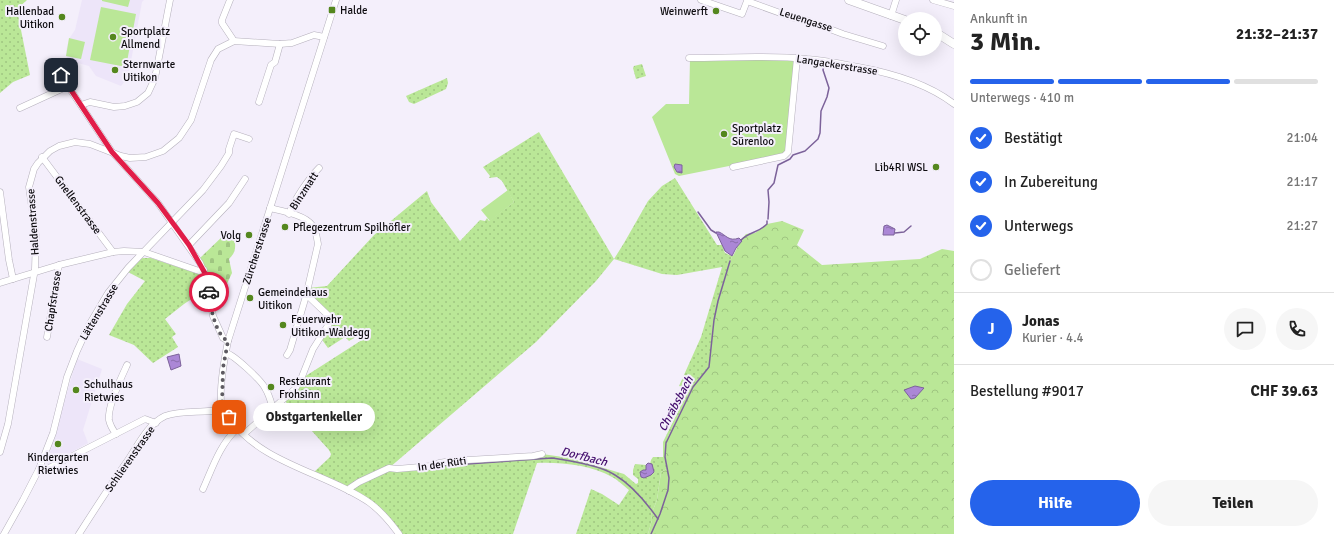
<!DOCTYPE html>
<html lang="de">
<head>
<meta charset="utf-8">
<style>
	body { margin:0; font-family:Signika,sans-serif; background:#f6f6f6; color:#222; height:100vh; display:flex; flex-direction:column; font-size:15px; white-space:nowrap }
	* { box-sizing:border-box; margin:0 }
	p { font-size:13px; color:#767676 }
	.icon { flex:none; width:22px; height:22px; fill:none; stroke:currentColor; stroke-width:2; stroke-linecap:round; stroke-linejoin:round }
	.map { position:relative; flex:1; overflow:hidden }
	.panel { display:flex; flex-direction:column; background:#fff; width:380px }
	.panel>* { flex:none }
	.buttons { position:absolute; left:898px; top:12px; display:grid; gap:8px }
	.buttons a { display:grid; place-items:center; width:44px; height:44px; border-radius:50%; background:#fff; box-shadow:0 4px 16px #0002; font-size:20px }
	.pin { position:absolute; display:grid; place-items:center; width:34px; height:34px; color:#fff; margin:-17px; border-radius:8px; box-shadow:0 2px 6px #0006 }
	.courier { position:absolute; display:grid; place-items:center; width:40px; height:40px; margin:-20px; border:3px solid #e11d48; border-radius:50%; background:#fff; color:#222; box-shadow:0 1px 5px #0007 }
	.bubble { position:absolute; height:28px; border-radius:14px; background:#fff; box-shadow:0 4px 16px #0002; font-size:13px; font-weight:800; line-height:28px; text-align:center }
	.head em { font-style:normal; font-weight:800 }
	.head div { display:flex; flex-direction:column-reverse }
	.head { display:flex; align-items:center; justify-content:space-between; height:68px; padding:0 16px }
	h1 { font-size:26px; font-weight:800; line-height:30px }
	.bar { display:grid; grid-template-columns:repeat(4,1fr); gap:6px 4px; align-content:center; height:48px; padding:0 16px }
	.bar i { height:5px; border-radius:3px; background:#e0e0e0 }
	.bar .selected { background:#2563eb }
	.bar p { grid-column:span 4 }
	.line { display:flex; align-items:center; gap:10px; padding:0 16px; border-top:1px solid #e0e0e0 }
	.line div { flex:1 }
	.round { display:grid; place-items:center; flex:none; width:42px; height:42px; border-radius:21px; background:#f6f6f6 }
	ol { padding:0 16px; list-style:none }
	li { display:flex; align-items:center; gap:12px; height:44px }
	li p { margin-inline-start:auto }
	li .icon { padding:4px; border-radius:50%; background:#2563eb; color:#fff; stroke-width:4 }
	li:last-child { color:#767676 }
	li i { width:22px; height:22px; border:2px solid #e0e0e0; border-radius:50% }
	.primary-button { display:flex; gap:8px; margin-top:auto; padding:8px 16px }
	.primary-button a { flex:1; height:46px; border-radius:24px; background:#2563eb; color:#fff; font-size:16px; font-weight:800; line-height:46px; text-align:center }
	.primary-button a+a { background:#f6f6f6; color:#222 }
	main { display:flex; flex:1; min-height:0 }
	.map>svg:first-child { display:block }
	.built { fill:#ede5f9 }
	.grass { fill:url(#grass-dots); fill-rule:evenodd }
	.forest { fill:url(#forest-crowns) }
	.cemetery { fill:url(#cemetery-stones) }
	.garden { fill:#bae797 }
	.water { fill:url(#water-ripples); stroke:#7c629a }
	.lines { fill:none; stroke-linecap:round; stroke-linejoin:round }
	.stream { stroke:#7c629a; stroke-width:1.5 }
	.minor-casing { stroke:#b5b0bc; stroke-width:7 }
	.major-casing { stroke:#b5b0bc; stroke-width:9 }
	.minor { stroke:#fff; stroke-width:6 }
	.major { stroke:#fff; stroke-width:8 }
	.done { stroke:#5e5b62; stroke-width:4; stroke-dasharray:0 7.2 }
	.route { stroke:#e11d48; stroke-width:5 }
	.poi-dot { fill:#54871e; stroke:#f4effb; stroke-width:1.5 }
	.labels { text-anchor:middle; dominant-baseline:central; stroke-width:4; stroke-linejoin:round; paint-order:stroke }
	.poi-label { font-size:11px; fill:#0d0b0f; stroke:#f4effb; text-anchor:start }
	.street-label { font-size:11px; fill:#0d0b0f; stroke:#f4effb }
	.water-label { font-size:12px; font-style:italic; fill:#440e6d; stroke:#f4effb }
</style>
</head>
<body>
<main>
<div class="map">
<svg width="954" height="534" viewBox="0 0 954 534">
	<defs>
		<pattern id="grass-dots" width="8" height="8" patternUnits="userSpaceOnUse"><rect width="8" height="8" fill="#bae797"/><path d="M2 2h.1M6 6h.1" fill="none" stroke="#9fc581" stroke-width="1.8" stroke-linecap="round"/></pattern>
		<pattern id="forest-crowns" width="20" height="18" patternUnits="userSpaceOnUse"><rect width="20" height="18" fill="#bae797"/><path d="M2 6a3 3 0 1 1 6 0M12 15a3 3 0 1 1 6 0" fill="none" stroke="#9fc581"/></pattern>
		<pattern id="cemetery-stones" width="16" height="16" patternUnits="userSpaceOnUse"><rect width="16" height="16" fill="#bae797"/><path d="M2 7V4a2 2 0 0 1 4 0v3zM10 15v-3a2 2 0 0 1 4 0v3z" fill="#9fc581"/></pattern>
		<pattern id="water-ripples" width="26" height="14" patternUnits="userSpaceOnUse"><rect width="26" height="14" fill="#ab87d6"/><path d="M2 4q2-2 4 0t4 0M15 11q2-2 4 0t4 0" fill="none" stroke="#8a6dac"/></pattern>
	</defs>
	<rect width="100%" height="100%" fill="#f4effb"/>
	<g class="built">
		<path d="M82,0H144L142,2L128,77L121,86L96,76L89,66L67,60L66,51L69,39L75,30Z"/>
		<path d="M77,359L102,369L83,430L88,443L48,465L46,463L55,438L61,413Z"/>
	</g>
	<g class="grass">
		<path d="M0,0H27L16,10V12L18,15L30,75L13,82L0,93Z"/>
		<path d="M642,64L646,76L636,79L633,68L634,66Z"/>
		<path d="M447,78L448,83L446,89L414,104L409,102L406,96Z"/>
		<path d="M539,132L614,259L624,243L648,201L662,186L675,178L717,245H722L725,253L732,256L718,301L714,321L709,367L693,387L668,437L665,449L667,469L661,472L657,500L651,515L652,520L648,534H576L591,489L602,494L619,505L629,490C624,486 618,480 612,477C591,465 560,462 537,463L513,534H399L371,504L313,473L330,457L331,454L329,450L284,400L301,379L365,338L361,334L349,341L345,337L328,348L320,337L332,319L309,297L308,288L327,286L374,235L427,191L431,202L460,241L480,220L485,221L487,218L489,221L514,202L502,181L497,177L489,178L490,176L483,167ZM614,259L662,274L677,275L722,267L701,337L679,386L689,389L663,442V457H653L651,460L650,464H652L641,477L646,470V465L635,464L633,470V475L638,479V483L636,484L624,474L570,458L542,454L389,468L536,342L596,281Z"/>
		<path d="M143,258H151L199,274L202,277L205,290L184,304L165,319L176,334L172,337L178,347L153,363L134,345L109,335L127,304L145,281L128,272L140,259Z"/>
	</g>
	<path class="forest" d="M782,221L804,230L797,245L822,265L920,259L942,249L954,251V534H648L652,520L651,515L657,500L661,472L667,469L665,449L668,437L693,387L709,367L714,321L718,301L732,256H733L741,240L746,234L755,233L767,224Z"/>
	<path class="cemetery" d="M225,234L234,237C236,247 236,252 229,259L232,273L226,286L222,285L224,295V301L214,303L212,300L210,278L200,258Z"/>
	<g class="garden">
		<path d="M102,0H130L128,7L102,1Z"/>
		<path d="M101,7L136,14L126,67L90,60Z"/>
		<path d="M69,38L85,42L81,59L66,56Z"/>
		<path d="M690,59H790L794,61L787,152L784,155L679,176L675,174L652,117L666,104H689Z"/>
		<path d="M508,190L514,202L490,221L481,210Z"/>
	</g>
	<g class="water">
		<path d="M675,164L682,165V173L677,172L674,167Z"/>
		<path d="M887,225L895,229L894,235H883L884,226Z"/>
		<path d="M716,232H719C726,235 729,242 739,238L742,241L736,248L732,256L725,251Z"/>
		<path d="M179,354L181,366L171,370L167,357Z"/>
		<path d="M915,386L924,388L915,398L911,399L904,390Z"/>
		<path d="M648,463L652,464L654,472L651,475L644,478L641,477L640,472L643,470H646V465Z"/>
	</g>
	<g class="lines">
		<g class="stream">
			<path d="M698,212L711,230L716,233"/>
			<path d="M768,219L769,202L768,190L774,183L778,165L790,159L793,155L805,151L818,139L820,133L821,111L827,97L829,88L823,70L824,65"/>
			<path d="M895,233L904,232L911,226"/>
			<path d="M741,240C749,232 758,233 767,224V221"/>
			<path d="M439,466L552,458C570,461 599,465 615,475C632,485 646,502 658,519"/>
			<path d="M651,534L660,514L668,490L669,478L665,457L666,443L693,387L709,367L714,320L718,301L730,261"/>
		</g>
		<defs>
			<g id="minor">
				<path d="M230,0L222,20V23L234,41"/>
				<path d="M336,0L228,341C225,356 217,397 223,410C225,414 228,416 231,420C262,464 327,473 370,503C382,512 391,523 399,534"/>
				<path d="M701,0L742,14L747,1L794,18L806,20L843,34L883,46"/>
				<path d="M933,0L954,6"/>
				<path d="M891,16L896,0"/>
				<path d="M689,58C728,58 769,55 807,59C825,60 842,64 858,67C891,73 927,83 954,104"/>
				<path d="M52,62L112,152L158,203L200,263L207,280L213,316L223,338L228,341"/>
				<path d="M259,102L271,65L275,62L280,44"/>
				<path d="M81,105L90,102L114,107L125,106L137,102L148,93L155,78L170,0"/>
				<path d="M20,108L68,86"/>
				<path d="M42,157L113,252"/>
				<path d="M733,167L784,156L788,152L797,58"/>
				<path d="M0,192L9,260L13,279"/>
				<path d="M270,208C282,211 305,215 312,225C316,230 317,238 318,244L306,296L290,350L287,355"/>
				<path d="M289,214C294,200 309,178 319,168"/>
				<path d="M189,245L229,203L245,179"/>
				<path d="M0,283L59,265L113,252L124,251L144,252L199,271L204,270"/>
				<path d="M47,337L59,265"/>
				<path d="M226,353C234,355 261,380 265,388C269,394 271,402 273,409"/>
				<path d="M116,434C113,430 110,425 109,420C107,407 121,378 127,365"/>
				<path d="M244,434L295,389L301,379L313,349L332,319L309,297L306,296"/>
				<path d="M0,452L8,424L35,269L36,236L29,187L34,169L38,163L50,151L59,146L75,142L90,144L121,156L130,158L146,157L163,151L179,138L191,120L211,60L218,49L234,41L280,44L292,43L314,35L324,37"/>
				<path d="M39,469H47L145,419L156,423"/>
				<path d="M203,489C212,469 220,444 237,429"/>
				<path d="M349,491L350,488L359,482L389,468L397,469L431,466L439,463L451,461L533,456L542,454"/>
				<path d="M4,534L23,500L39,469L53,433L67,377L77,351L89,325L108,293L128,268L203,190L221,166L229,153V149L234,134L249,139"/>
				<path d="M79,534C95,509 111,484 128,460C138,445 148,424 165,416C183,409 204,414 223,409"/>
			</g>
			<g id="major">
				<path d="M849,0L905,20"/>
				<path d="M935,32L954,44"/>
			</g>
		</defs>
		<use href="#minor" class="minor-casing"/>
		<use href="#major" class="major-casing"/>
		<use href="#minor" class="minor"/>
		<use href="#major" class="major"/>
	</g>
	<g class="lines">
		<path class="done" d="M209,292C210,305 215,335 228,341L223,368L222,405L224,412L229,417"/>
		<path class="route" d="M61,75L112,152L158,203L189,245L206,275L209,292"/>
	</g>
	<g class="poi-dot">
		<rect x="328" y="6" width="8" height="8" rx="2"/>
		<circle cx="716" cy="11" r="4"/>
		<circle cx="62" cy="17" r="4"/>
		<circle cx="113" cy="37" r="4"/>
		<circle cx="115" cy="70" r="4"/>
		<circle cx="724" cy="134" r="4"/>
		<circle cx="936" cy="167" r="4"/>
		<circle cx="285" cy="227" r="4"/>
		<circle cx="249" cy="235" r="4"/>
		<circle cx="250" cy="298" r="4"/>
		<circle cx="283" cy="325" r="4"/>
		<circle cx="271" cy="387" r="4"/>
		<circle cx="76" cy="390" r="4"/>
		<circle cx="58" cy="444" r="4"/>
	</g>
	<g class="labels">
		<g class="poi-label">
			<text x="340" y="10">Halde</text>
			<text x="54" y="11" text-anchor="end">Hallenbad<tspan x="54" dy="13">Uitikon</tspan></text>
			<text x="708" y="11" text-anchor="end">Weinwerft</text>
			<text x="121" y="31">Sportplatz<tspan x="121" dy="13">Allmend</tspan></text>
			<text x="123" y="64">Sternwarte<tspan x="123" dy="13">Uitikon</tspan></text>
			<text x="732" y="128">Sportplatz<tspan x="732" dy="13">Sürenloo</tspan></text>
			<text x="928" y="167" text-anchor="end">Lib4RI WSL</text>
			<text x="293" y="227">Pflegezentrum Spilhöfler</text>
			<text x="241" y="235" text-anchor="end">Volg</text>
			<text x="258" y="292">Gemeindehaus<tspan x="258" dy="13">Uitikon</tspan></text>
			<text x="291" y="319">Feuerwehr<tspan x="291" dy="13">Uitikon-Waldegg</tspan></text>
			<text x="279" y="381">Restaurant<tspan x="279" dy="13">Frohsinn</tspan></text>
			<text x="84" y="384">Schulhaus<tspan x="84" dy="13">Rietwies</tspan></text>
			<text x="58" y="457" text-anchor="middle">Kindergarten<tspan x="58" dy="13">Rietwies</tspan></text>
		</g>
		<g class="street-label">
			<text transform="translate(806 20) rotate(18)">Leuengasse</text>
			<text transform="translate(837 65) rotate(9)">Langackerstrasse</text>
			<text transform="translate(304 191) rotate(-57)">Binzmatt</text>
			<text transform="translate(78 205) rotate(53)">Gnellenstrasse</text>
			<text transform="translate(33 222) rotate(-94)">Haldenstrasse</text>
			<text transform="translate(257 251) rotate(-72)">Zürcherstrasse</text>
			<text transform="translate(53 301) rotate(-81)">Chapfstrasse</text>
			<text transform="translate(99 312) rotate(-59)">Lättenstrasse</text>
			<text transform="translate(130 459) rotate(-55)">Schlierenstrasse</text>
			<text transform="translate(442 464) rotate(-8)">In der Rüti</text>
		</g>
		<g class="water-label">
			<text transform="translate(676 404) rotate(-62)">Chräbsbach</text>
			<text transform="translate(584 457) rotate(14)">Dorfbach</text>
		</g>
	</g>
</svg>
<div class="buttons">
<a><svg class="icon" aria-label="locate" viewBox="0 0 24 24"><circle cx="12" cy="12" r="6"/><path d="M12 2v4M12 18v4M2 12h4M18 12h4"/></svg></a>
</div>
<div class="pin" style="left:229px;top:417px;background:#ea580c"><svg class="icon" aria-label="bag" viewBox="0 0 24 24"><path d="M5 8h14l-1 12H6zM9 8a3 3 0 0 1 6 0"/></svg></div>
<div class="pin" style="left:61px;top:75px;background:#1f2937"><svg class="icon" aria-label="home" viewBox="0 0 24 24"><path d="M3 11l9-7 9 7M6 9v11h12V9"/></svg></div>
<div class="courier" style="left:209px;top:292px"><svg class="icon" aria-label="car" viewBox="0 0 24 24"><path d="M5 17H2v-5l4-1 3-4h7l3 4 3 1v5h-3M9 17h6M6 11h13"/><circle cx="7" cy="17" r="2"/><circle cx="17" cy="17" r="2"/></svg></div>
<div class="bubble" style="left:253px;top:403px;width:122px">Obstgartenkeller</div>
</div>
<section class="panel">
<div class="head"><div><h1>3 Min.</h1><p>Ankunft in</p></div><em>21:32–21:37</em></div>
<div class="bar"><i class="selected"></i><i class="selected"></i><i class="selected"></i><i></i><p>Unterwegs · 410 m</p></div>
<ol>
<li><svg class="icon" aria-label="check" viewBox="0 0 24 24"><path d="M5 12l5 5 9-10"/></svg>Bestätigt<p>21:04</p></li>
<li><svg class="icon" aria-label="check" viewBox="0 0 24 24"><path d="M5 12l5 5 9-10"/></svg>In Zubereitung<p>21:17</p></li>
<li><svg class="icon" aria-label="check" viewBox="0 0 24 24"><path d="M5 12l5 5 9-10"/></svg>Unterwegs<p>21:27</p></li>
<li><i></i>Geliefert</li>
</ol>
<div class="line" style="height:72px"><b class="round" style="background:#2563eb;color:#fff">J</b><div><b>Jonas</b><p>Kurier · 4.4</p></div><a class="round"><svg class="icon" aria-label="chat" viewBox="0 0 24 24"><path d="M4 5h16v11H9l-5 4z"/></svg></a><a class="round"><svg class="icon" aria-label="phone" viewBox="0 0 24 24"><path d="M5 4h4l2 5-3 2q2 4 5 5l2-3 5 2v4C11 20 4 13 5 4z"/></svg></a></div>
<div class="line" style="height:52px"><div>Bestellung #9017</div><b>CHF 39.63</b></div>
<div class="primary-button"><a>Hilfe</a><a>Teilen</a></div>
</section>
</main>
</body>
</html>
